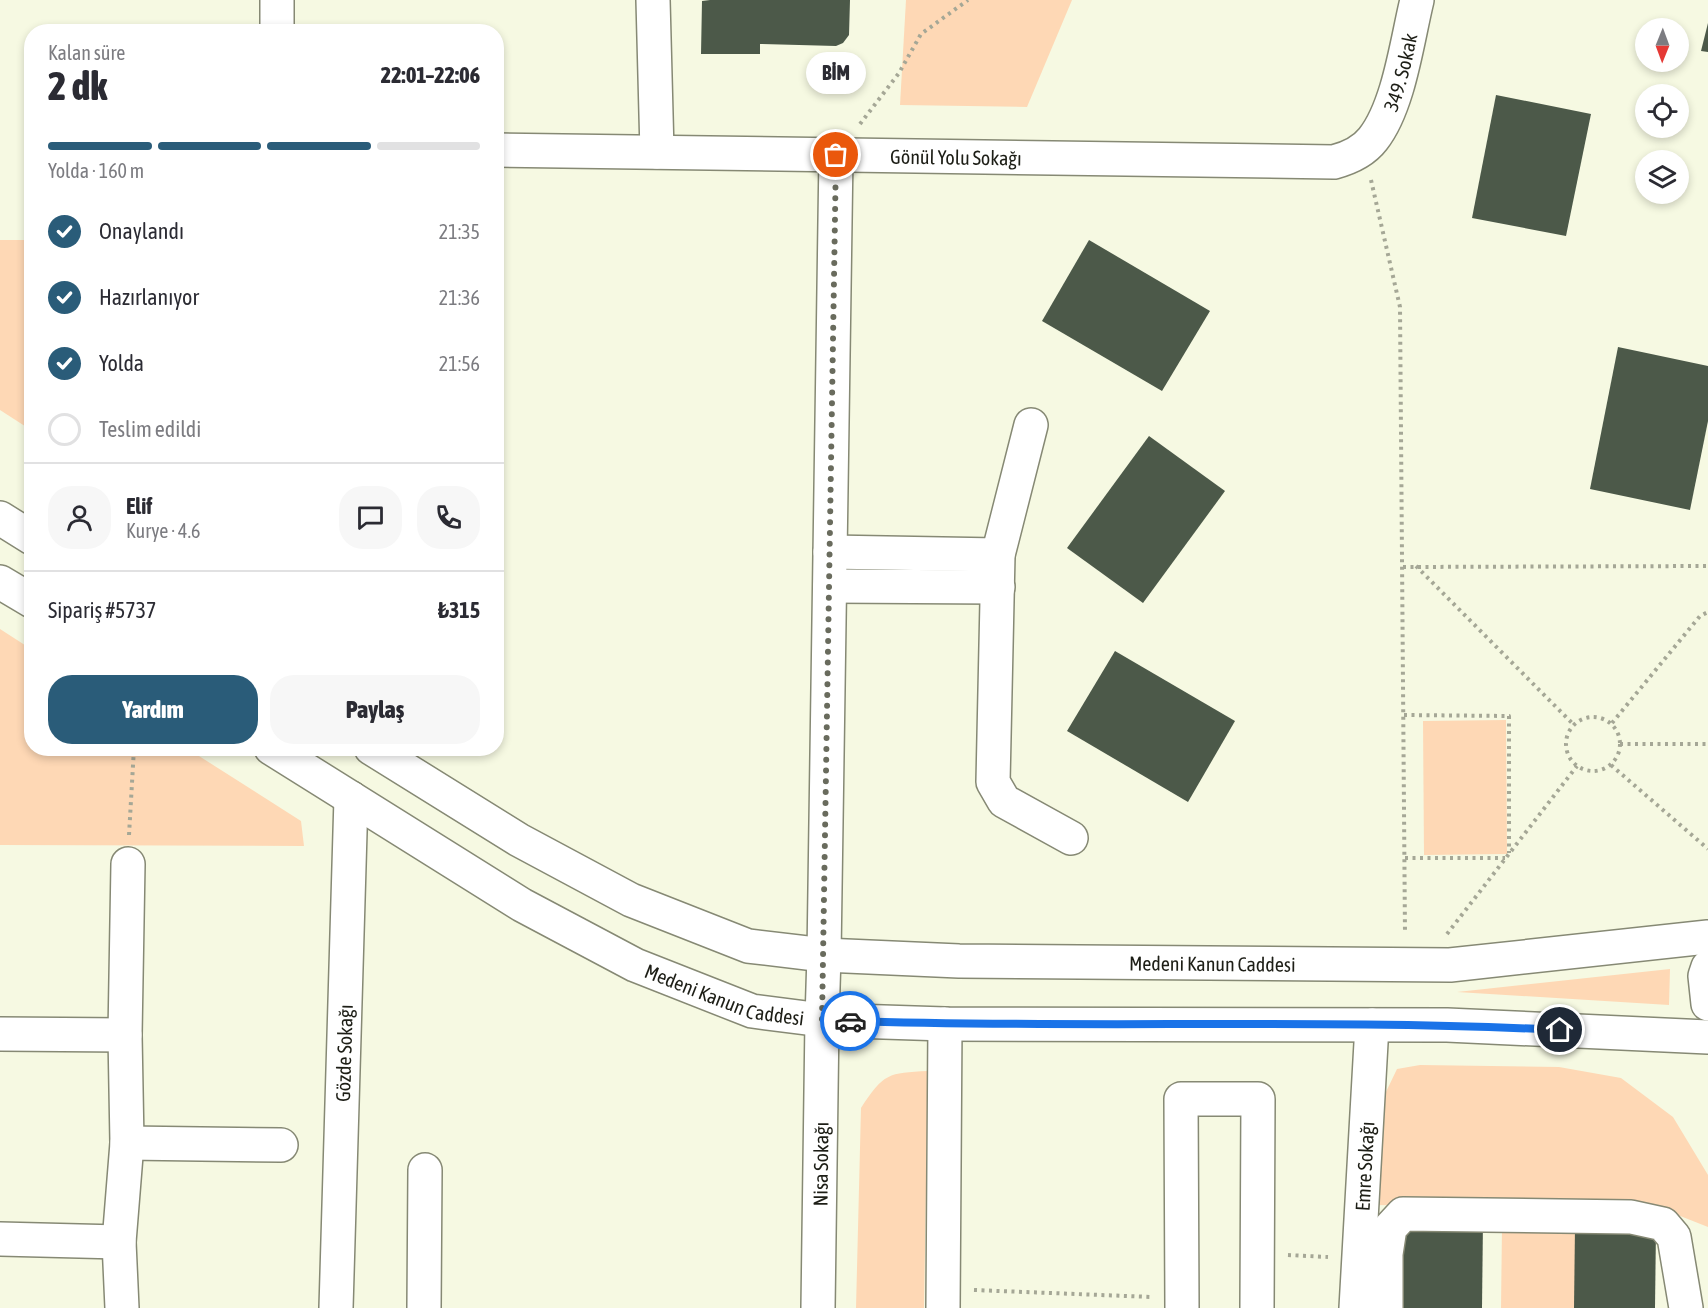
<!DOCTYPE html>
<html lang="tr">
<head>
<meta charset="utf-8">
<style>
	body { margin:0; font-family:"Asap Condensed",sans-serif; background:#f7f7f7; color:#2b2b33; height:100vh; display:flex; flex-direction:column; font-size:22px; white-space:nowrap }
	* { box-sizing:border-box; margin:0 }
	p { font-size:20px; color:#7c7c81 }
	.icon { flex:none; width:33px; height:33px; fill:none; stroke:currentColor; stroke-width:2; stroke-linecap:round; stroke-linejoin:round }
	.map { position:relative; flex:1; overflow:hidden }
	.details { position:absolute; left:24px; top:24px; width:480px; height:732px; display:flex; flex-direction:column; background:#fff; border-radius:24px; box-shadow:0 3px 9px #0003 }
	.details>* { flex:none }
	.needle { width:39px; rotate:181deg }
	.buttons { position:absolute; left:1635px; top:18px; display:grid; gap:12px }
	.buttons a { display:grid; place-items:center; width:54px; height:54px; border-radius:50%; background:#fff; box-shadow:0 3px 9px #0003; font-size:30px }
	.pin { position:absolute; display:grid; place-items:center; width:51px; height:51px; color:#fff; margin:-26px; border:3px solid #fff; border-radius:50%; box-shadow:0 2px 6px #0007 }
	.courier { position:absolute; display:grid; place-items:center; width:60px; height:60px; margin:-30px; border:4px solid #1a73e8; border-radius:50%; background:#fff; color:#222; box-shadow:0 2px 8px #0007 }
	.bubble { position:absolute; height:42px; border-radius:21px; background:#fff; box-shadow:0 3px 9px #0003; font-size:20px; font-weight:800; line-height:42px; text-align:center }
	.overview em { font-style:normal; font-weight:800 }
	.overview div { display:flex; flex-direction:column-reverse }
	.overview { display:flex; align-items:center; justify-content:space-between; height:102px; padding:0 24px }
	h1 { font-size:39px; font-weight:800; line-height:45px }
	.bar { display:grid; grid-template-columns:repeat(4,1fr); gap:9px 6px; align-content:center; height:72px; padding:0 24px }
	.bar i { height:8px; border-radius:4px; background:#e1e1e2 }
	.bar .selected { background:#2a5c79 }
	.bar p { grid-column:span 4 }
	.line { display:flex; align-items:center; gap:15px; padding:0 24px; border-top:2px solid #e1e1e2 }
	.line div { flex:1 }
	.round { display:grid; place-items:center; flex:none; width:63px; height:63px; border-radius:24px; background:#f7f7f7 }
	ol { padding:0 24px; list-style:none }
	li { display:flex; align-items:center; gap:18px; height:66px }
	li p { margin-inline-start:auto }
	li .icon { padding:6px; border-radius:50%; background:#2a5c79; color:#fff; stroke-width:4 }
	li:last-child { color:#7c7c81 }
	li i { width:33px; height:33px; border:3px solid #e1e1e2; border-radius:50% }
	.button { display:flex; gap:12px; margin-top:auto; padding:12px 24px }
	.button a { flex:1; height:69px; border-radius:24px; background:#2a5c79; color:#fff; font-size:24px; font-weight:800; line-height:69px; text-align:center }
	.button a+a { background:#f7f7f7; color:#2b2b33 }
	.map>svg:first-child { display:block }
	.green { fill:#fed8b5 }
	.building { fill:#4c5949 }
	.lines { fill:none; stroke-linecap:round; stroke-linejoin:round }
	.minor-casing { stroke:#868974; stroke-width:36 }
	.major-casing { stroke:#868974; stroke-width:36 }
	.path { stroke:#a5a796; stroke-width:4; stroke-dasharray:3 4.5; stroke-linecap:butt }
	.minor { stroke:#fff; stroke-width:33 }
	.major { stroke:#fff; stroke-width:33 }
	.done { stroke:#696b5d; stroke-width:6; stroke-dasharray:0 10.8 }
	.route { stroke:#1a73e8; stroke-width:8 }
	.labels { text-anchor:middle; dominant-baseline:central; stroke-width:6; stroke-linejoin:round; paint-order:stroke }
	.street-label { font-size:20px; fill:#1d1e16; stroke:#f6f9e2 }
</style>
</head>
<body>
<div class="map">
<svg width="1708" height="1308" viewBox="0 0 1708 1308">
	<rect width="100%" height="100%" fill="#f6f9e2"/>
	<g class="green">
		<path d="M906,0H1072L1027,107L900,105Z"/>
		<path d="M0,240H31V430L0,410Z"/>
		<path d="M0,629L31,649L32,748L188,749L301,821L304,846L0,845Z"/>
		<path d="M1506,720L1507,854L1424,855L1423,721Z"/>
		<path d="M1670,969L1669,1005L1457,992Z"/>
		<path d="M1420,1065L1559,1067L1621,1078L1673,1117L1708,1175V1227L1660,1208L1370,1205L1385,1094L1397,1069Z"/>
		<path d="M928,1071L924,1308H856L861,1108C884,1073 888,1073 928,1071Z"/>
		<path d="M1502,1227L1595,1231L1603,1308H1501Z"/>
	</g>
	<g class="building">
		<path d="M710,0H850L849,35L843,43L836,46L760,44V54H701L702,1Z"/>
		<path d="M1708,23V52L1701,51Z"/>
		<path d="M1496,95L1591,114L1566,236L1472,218Z"/>
		<path d="M1089,240L1210,311L1162,391L1042,321Z"/>
		<path d="M1618,347L1708,366V421L1690,510L1590,489Z"/>
		<path d="M1149,436L1225,491L1143,603L1067,548Z"/>
		<path d="M1115,651L1235,721L1188,802L1067,731Z"/>
		<path d="M1403,1219L1483,1220L1482,1308H1401Z"/>
		<path d="M1575,1227L1656,1228L1655,1308H1574Z"/>
	</g>
	<g class="lines">
		<defs>
			<g id="minor">
				<path d="M277,0V32"/>
				<path d="M653,0L657,152"/>
				<path id="s1" d="M496,150L1334,162C1349,158 1363,152 1373,139C1399,106 1407,41 1417,0"/>
				<path d="M1031,425L998,555L993,782L1004,801L1071,838"/>
				<path d="M830,552L998,555"/>
				<path d="M830,586L998,587"/>
				<path d="M824,955L836,155"/>
				<path d="M0,1034L125,1035"/>
				<path d="M127,1143L281,1145"/>
				<path d="M0,1239L119,1242"/>
				<path d="M122,1308L119,1242L127,1143L125,1035L128,864"/>
				<path id="s2" d="M336,1308L351,798"/>
				<path d="M424,1308L425,1170"/>
				<path id="s3" d="M818,1308L822,1020"/>
				<path d="M943,1308L945,1024"/>
				<path d="M1182,1308L1181,1099H1258L1257,1308"/>
				<path id="s4" d="M1356,1308L1372,1025"/>
				<path d="M1386,1308V1254L1390,1228L1403,1214L1631,1217L1663,1224L1674,1237L1686,1308"/>
			</g>
			<g id="major">
				<path d="M0,518L32,538"/>
				<path d="M0,582L32,601"/>
				<path id="s5" d="M271,748L522,905L635,965L752,1011L822,1020L945,1024L1447,1025L1708,1037"/>
				<path id="s6" d="M371,748L519,840L631,900L748,946L824,955L959,961L1450,965L1708,937"/>
				<path d="M1708,967L1705,976L1708,1004"/>
				<path d="M822,1020L824,955"/>
			</g>
		</defs>
		<use href="#minor" class="minor-casing"/>
		<use href="#major" class="major-casing"/>
		<g class="path">
			<path d="M860,124L899,73L921,34L968,0"/>
			<path d="M1371,180L1400,307L1405,934"/>
			<path d="M1416,566L1574,725"/>
			<path d="M1403,567L1708,566"/>
			<path d="M1404,715L1509,716V853"/>
			<circle cx="1593" cy="744" r="27"/>
			<path d="M1612,723L1700,616L1708,612"/>
			<path d="M1620,744H1708"/>
			<path d="M1611,765L1708,849"/>
			<path d="M129,835L134,748"/>
			<path d="M1405,858H1505"/>
			<path d="M1447,934L1577,766"/>
			<path d="M1288,1255L1328,1257"/>
			<path d="M974,1290L1152,1297"/>
		</g>
		<use href="#minor" class="minor"/>
		<use href="#major" class="major"/>
	</g>
	<g class="lines">
		<path class="done" d="M836,155L822,1020L850,1021"/>
		<path class="route" d="M850,1021C1086,1029 1323,1018 1560,1030"/>
	</g>
	<g class="labels">
		<g class="street-label">
			<text stroke="none"><textPath href="#s1" startOffset="957">349. Sokak</textPath></text>
			<text stroke="none"><textPath href="#s1" startOffset="460">Gönül Yolu Sokağı</textPath></text>
			<text stroke="none"><textPath href="#s6" startOffset="892">Medeni Kanun Caddesi</textPath></text>
			<text stroke="none"><textPath href="#s5" startOffset="519">Medeni Kanun Caddesi</textPath></text>
			<text stroke="none"><textPath href="#s2" startOffset="255">Gözde Sokağı</textPath></text>
			<text stroke="none"><textPath href="#s3" startOffset="144">Nisa Sokağı</textPath></text>
			<text stroke="none"><textPath href="#s4" startOffset="142">Emre Sokağı</textPath></text>
		</g>
	</g>
</svg>
<div class="buttons">
<a><svg class="needle" viewBox="-14 -14 28 28"><path d="M0-13l5 13h-10z" fill="#e53935"/><path d="M0 13l5-13h-10z" fill="#7c7c81"/></svg></a>
<a><svg class="icon" aria-label="locate" viewBox="0 0 24 24"><circle cx="12" cy="12" r="6"/><path d="M12 2v4M12 18v4M2 12h4M18 12h4"/></svg></a>
<a><svg class="icon" aria-label="layers" viewBox="0 0 24 24"><path d="M12 4l9 5-9 5-9-5zM3 14l9 5 9-5"/></svg></a>
</div>
<div class="pin" style="left:836px;top:155px;background:#ea580c"><svg class="icon" aria-label="bag" viewBox="0 0 24 24"><path d="M5 8h14l-1 12H6zM9 8a3 3 0 0 1 6 0"/></svg></div>
<div class="pin" style="left:1560px;top:1030px;background:#1f2937"><svg class="icon" aria-label="home" viewBox="0 0 24 24"><path d="M3 11l9-7 9 7M6 9v11h12V9"/></svg></div>
<div class="courier" style="left:850px;top:1021px"><svg class="icon" aria-label="car" viewBox="0 0 24 24"><path d="M5 17H2v-5l4-1 3-4h7l3 4 3 1v5h-3M9 17h6M6 11h13"/><circle cx="7" cy="17" r="2"/><circle cx="17" cy="17" r="2"/></svg></div>
<div class="bubble" style="left:806px;top:52px;width:60px">BİM</div>
<section class="details">
<div class="overview"><div><h1>2 dk</h1><p>Kalan süre</p></div><em>22:01–22:06</em></div>
<div class="bar"><i class="selected"></i><i class="selected"></i><i class="selected"></i><i></i><p>Yolda · 160 m</p></div>
<ol>
<li><svg class="icon" aria-label="check" viewBox="0 0 24 24"><path d="M5 12l5 5 9-10"/></svg>Onaylandı<p>21:35</p></li>
<li><svg class="icon" aria-label="check" viewBox="0 0 24 24"><path d="M5 12l5 5 9-10"/></svg>Hazırlanıyor<p>21:36</p></li>
<li><svg class="icon" aria-label="check" viewBox="0 0 24 24"><path d="M5 12l5 5 9-10"/></svg>Yolda<p>21:56</p></li>
<li><i></i>Teslim edildi</li>
</ol>
<div class="line" style="height:108px"><a class="round"><svg class="icon" aria-label="person" viewBox="0 0 24 24"><circle cx="12" cy="8" r="4"/><path d="M4 21q1-7 8-7t8 7"/></svg></a><div><b>Elif</b><p>Kurye · 4.6</p></div><a class="round"><svg class="icon" aria-label="chat" viewBox="0 0 24 24"><path d="M4 5h16v11H9l-5 4z"/></svg></a><a class="round"><svg class="icon" aria-label="phone" viewBox="0 0 24 24"><path d="M5 4h4l2 5-3 2q2 4 5 5l2-3 5 2v4C11 20 4 13 5 4z"/></svg></a></div>
<div class="line" style="height:78px"><div>Sipariş #5737</div><b>₺315</b></div>
<div class="button"><a>Yardım</a><a>Paylaş</a></div>
</section>
</div>
</body>
</html>
